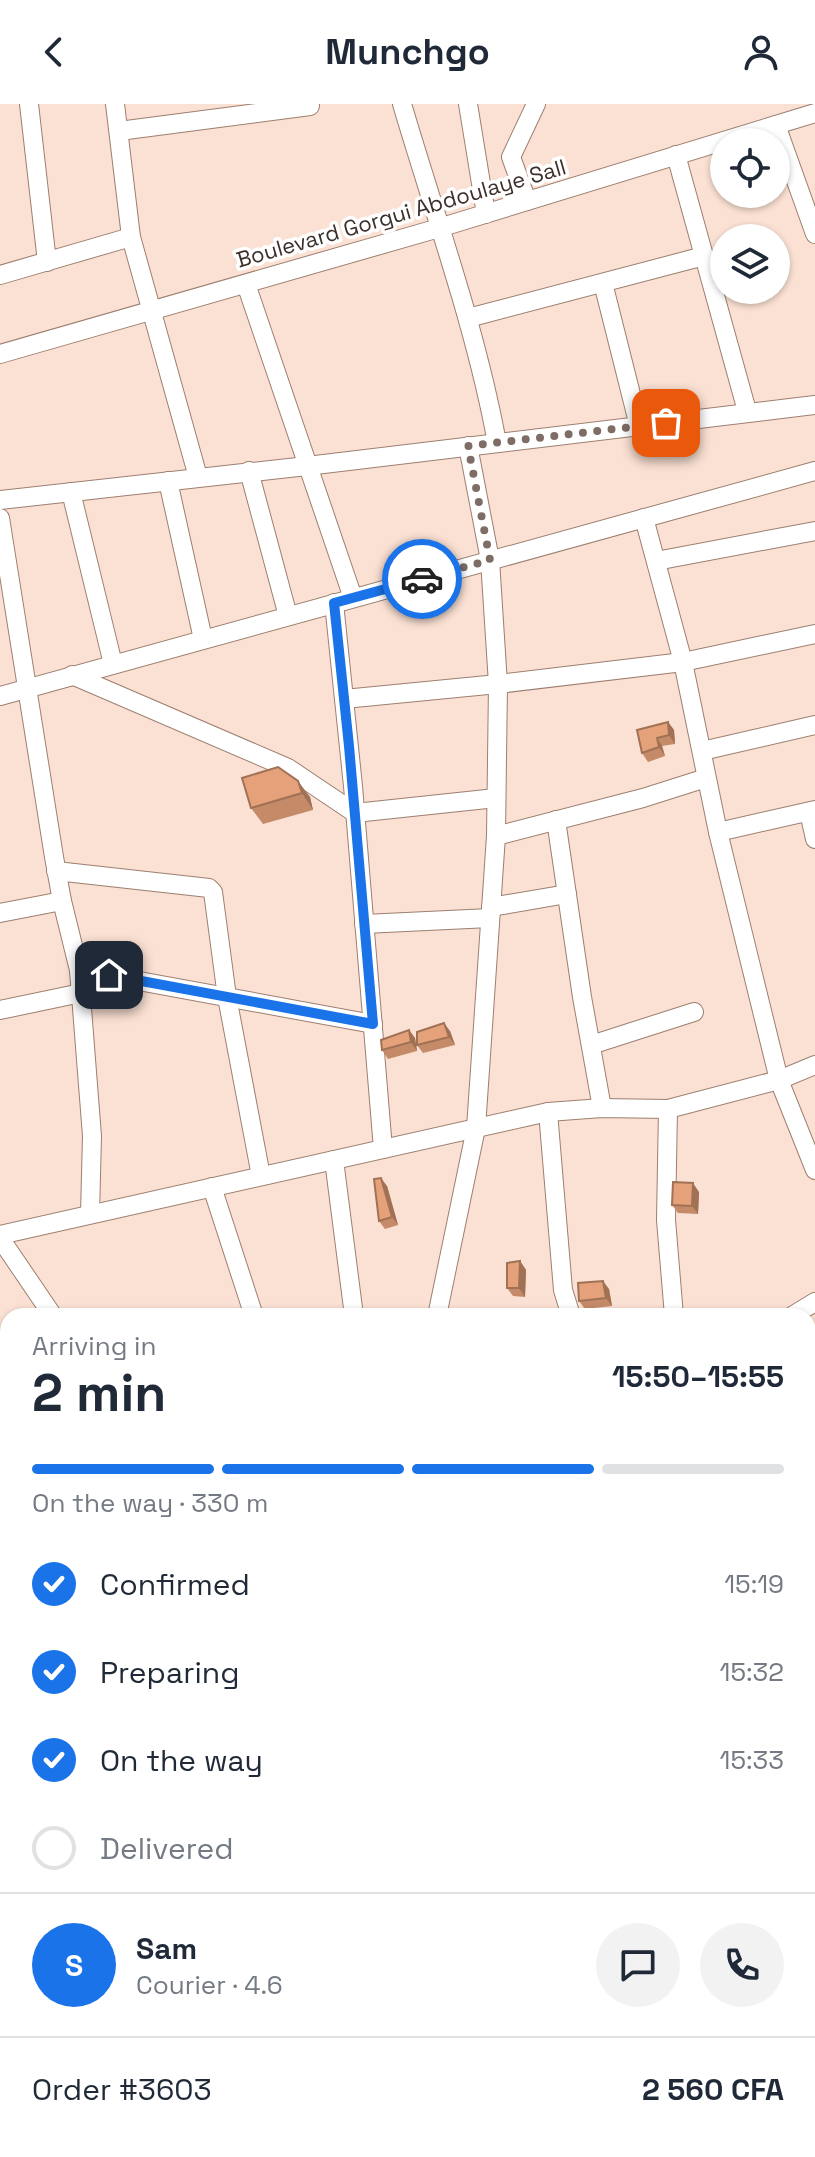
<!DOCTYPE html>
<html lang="en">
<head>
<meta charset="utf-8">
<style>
	body { margin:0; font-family:"Space Grotesk",sans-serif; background:#f2f2f3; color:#1f2937; height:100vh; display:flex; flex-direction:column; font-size:30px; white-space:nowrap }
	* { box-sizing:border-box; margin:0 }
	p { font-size:26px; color:#747a83 }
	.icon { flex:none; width:44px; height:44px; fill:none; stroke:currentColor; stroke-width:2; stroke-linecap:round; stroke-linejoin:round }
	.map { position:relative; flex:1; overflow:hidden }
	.details { position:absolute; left:0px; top:1204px; width:816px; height:850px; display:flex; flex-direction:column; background:#fff; border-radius:24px 24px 0 0; box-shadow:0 2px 6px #0004 }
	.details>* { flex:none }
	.fabs { position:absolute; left:710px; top:24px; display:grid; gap:16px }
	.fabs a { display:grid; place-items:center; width:80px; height:80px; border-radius:50%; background:#fff; box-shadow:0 2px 6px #0004; font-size:40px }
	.pin { position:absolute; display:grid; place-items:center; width:68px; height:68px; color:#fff; margin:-34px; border-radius:16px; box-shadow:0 4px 12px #0006 }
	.courier { position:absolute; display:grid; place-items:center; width:80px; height:80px; margin:-40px; border:6px solid #1a73e8; border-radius:50%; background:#fff; color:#222; box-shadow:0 2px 10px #0007 }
	.summary em { font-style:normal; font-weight:600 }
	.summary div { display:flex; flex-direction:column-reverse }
	.summary { display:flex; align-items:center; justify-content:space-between; height:136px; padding:0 32px }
	h1 { font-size:52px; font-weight:600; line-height:60px }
	.bar { display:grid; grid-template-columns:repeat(4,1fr); gap:12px 8px; align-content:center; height:96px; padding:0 32px }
	.bar i { height:10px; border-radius:6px; background:#e0e1e3 }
	.bar .active { background:#1a73e8 }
	.bar p { grid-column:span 4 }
	.line { display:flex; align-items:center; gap:20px; padding:0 32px; border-top:2px solid #e0e1e3 }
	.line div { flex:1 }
	.round { display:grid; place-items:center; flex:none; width:84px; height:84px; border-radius:42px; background:#f2f2f3 }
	ol { padding:0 32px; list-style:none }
	li { display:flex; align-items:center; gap:24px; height:88px }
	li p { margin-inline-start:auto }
	li .icon { padding:8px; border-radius:50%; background:#1a73e8; color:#fff; stroke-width:4 }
	li:last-child { color:#747a83 }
	li i { width:44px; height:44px; border:4px solid #e0e1e3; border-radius:50% }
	header { display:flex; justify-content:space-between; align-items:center; height:104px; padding:0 32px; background:#fff; font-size:36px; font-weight:600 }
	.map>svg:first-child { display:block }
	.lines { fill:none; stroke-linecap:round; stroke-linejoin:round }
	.minor-casing { stroke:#9c7f6f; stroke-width:20 }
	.minor { stroke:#fff; stroke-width:18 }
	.wall { fill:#c58b69 }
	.shaded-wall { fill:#a07155 }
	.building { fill:#e5a27a; stroke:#a07155; stroke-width:2 }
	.done { stroke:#7e6d64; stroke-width:8; stroke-dasharray:0 14.4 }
	.route { stroke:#1a73e8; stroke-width:10 }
	.labels { text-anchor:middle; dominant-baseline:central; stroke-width:7; stroke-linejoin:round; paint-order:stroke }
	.street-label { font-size:22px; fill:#3b2f29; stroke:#fff }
</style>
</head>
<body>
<header><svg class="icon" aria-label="back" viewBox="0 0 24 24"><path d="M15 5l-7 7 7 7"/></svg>Munchgo<svg class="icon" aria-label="person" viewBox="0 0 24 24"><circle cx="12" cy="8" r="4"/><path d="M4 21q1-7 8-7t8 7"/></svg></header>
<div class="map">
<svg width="815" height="2053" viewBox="0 0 815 2053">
	<rect width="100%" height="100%" fill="#fbe1d3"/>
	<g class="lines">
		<defs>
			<g id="minor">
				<path d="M29,0L47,158"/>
				<path d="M115,0L131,133L198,373"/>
				<path d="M402,0C435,112 476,224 497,339"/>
				<path d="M468,0L486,110"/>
				<path d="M776,21L815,130"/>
				<path d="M119,27L310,2"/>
				<path d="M676,51L747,307"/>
				<path d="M527,97L511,53L536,0"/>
				<path d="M0,171L131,133"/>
				<path d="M603,179L639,322"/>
				<path d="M246,180L353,494"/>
				<path d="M468,214L704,152"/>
				<path d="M0,250L439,124L815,9"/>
				<path d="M249,367L288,512"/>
				<path d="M168,377L203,535"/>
				<path d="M71,388L113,560"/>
				<path d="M0,396L307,362L815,301"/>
				<path d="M0,414L54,753L62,797L79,866L92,1032L90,1110"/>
				<path d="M644,414L683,558L718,728L779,976L815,1066"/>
				<path d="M656,457L815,427"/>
				<path d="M334,499L353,682L383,1045"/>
				<path d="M72,571L288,664L355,709L496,694"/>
				<path d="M0,592L815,367"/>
				<path d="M344,595L498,580L683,558L815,530"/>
				<path d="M702,647L815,621"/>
				<path d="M809,708L815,735"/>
				<path d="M556,716L582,893L602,1004"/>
				<path d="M718,728L815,706"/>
				<path d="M496,732L643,694L706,674"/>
				<path d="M56,767L209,784L213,788L227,893L261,1072"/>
				<path d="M491,803L567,790"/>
				<path d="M0,809L62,797"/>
				<path d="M364,820L490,814"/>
				<path d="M79,866L373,920"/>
				<path d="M0,906L81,889"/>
				<path d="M591,941L694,908"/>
				<path d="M668,1005L666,1116L674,1212"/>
				<path d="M548,1008L563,1186L571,1212"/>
				<path d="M334,1056L354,1212"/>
				<path d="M212,1083L254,1212"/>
				<path d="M0,1131L548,1008L602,1004L668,1005L779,976L815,961"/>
				<path d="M0,1134L53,1212"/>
				<path d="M437,1212L476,1024L496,732L498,580L490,456L468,342"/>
				<path d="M792,1212L815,1198"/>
				<path d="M0,1278L8,1275"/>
				<path d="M808,1406H815"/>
				<path d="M0,1423L8,1420"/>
				<path d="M0,1494L8,1491"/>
				<path d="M808,1499L815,1500"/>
				<path d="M0,1591L8,1592"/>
				<path d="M0,1675L8,1743"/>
				<path d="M808,1710H815"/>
				<path d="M0,1793L8,1792"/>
				<path d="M808,1815L815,1814"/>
				<path d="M0,1932L8,1935"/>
				<path d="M808,1957L815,1969"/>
				<path d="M808,2009L815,2005"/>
				<path d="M0,2032L8,2022"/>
				<path d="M0,2046L11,2053"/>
				<path d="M385,2046V2053"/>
				<path d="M703,2046L706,2053"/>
				<path d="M88,2052L90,2053"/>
				<path d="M554,2053L556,2046"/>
				<path d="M723,2053L736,2046"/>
			</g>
		</defs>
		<use href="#minor" class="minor-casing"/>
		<use href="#minor" class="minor"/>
	</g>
	<g class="wall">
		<path d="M668,618L674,626L675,640L662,642L665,652L648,658L642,649Z"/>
		<path d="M278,663L310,693L313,706L263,720L251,704Z"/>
		<path d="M409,926L415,934L417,947L388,955L382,946Z"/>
		<path d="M450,927L455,941L423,949L417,941Z"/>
		<path d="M387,1082L398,1121L385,1125L379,1117Z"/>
		<path d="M699,1088L698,1110L678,1109L672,1101Z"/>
		<path d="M520,1157L526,1166L525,1193L513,1192L507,1184Z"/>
		<path d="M609,1185L612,1202L585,1205L579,1197Z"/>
	</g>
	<g class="shaded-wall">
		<path d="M668,618L674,626L675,640L669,631Z"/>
		<path d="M657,634L662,642L665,652L659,643Z"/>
		<path d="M298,677L310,693L313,706L302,689Z"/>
		<path d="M444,919L450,927L455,941L449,933Z"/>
		<path d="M409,926L415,934L417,947L411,938Z"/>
		<path d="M381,1074L387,1082L398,1121L392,1113Z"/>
		<path d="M693,1079L699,1088L698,1110L692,1102Z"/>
		<path d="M520,1157L526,1166L525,1193L519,1184Z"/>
		<path d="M603,1177L609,1185L612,1202L606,1194Z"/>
	</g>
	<g class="building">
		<path d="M668,618L669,631L657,634L659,643L642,649L637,626Z"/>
		<path d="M278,663L298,677L302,689L251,704L242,674Z"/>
		<path d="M444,919L449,933L417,941V928Z"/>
		<path d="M409,926L411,938L382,946L381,936Z"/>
		<path d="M381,1074L392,1113L379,1117L374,1075Z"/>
		<path d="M673,1078L693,1079L692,1102L672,1101Z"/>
		<path d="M520,1157L519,1184H507V1159Z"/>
		<path d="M603,1177L606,1194L579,1197L578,1179Z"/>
	</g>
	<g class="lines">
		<path class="done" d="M422,475L490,456L468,342L666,319"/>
		<path class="route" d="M109,871L373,920L349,642L334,499L422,475"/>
	</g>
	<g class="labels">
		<g class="street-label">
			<text transform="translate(401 109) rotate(-16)">Boulevard Gorgui Abdoulaye Sall</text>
		</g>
	</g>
</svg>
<div class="fabs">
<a><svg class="icon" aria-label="locate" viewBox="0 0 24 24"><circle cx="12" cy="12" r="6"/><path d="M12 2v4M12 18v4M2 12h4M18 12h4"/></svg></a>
<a><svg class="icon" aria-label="layers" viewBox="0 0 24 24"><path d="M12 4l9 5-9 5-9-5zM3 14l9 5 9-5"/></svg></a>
</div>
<div class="pin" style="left:666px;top:319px;background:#ea580c"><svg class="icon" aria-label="bag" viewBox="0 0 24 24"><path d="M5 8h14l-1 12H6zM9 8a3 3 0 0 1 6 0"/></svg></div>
<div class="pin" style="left:109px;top:871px;background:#1f2937"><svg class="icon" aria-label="home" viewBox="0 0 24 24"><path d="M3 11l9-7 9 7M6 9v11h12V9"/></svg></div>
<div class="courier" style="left:422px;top:475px"><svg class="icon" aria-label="car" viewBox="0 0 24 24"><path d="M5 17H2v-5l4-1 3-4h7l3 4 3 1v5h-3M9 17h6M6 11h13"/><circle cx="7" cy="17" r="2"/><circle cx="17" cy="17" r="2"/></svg></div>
<section class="details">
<div class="summary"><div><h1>2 min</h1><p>Arriving in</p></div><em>15:50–15:55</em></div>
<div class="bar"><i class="active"></i><i class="active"></i><i class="active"></i><i></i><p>On the way · 330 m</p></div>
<ol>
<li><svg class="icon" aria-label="check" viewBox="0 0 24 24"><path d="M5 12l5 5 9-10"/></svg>Confirmed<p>15:19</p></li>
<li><svg class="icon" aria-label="check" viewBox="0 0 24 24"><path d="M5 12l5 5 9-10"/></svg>Preparing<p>15:32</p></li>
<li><svg class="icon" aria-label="check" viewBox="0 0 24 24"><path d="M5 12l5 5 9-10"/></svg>On the way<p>15:33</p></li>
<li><i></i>Delivered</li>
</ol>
<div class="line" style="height:144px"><b class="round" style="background:#1a73e8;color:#fff">S</b><div><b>Sam</b><p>Courier · 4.6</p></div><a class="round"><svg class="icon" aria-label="chat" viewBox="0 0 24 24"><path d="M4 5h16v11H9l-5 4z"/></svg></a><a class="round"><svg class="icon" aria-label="phone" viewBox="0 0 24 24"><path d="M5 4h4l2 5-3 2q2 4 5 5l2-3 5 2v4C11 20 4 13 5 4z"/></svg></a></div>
<div class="line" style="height:104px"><div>Order #3603</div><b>2 560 CFA</b></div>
</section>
</div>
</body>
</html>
